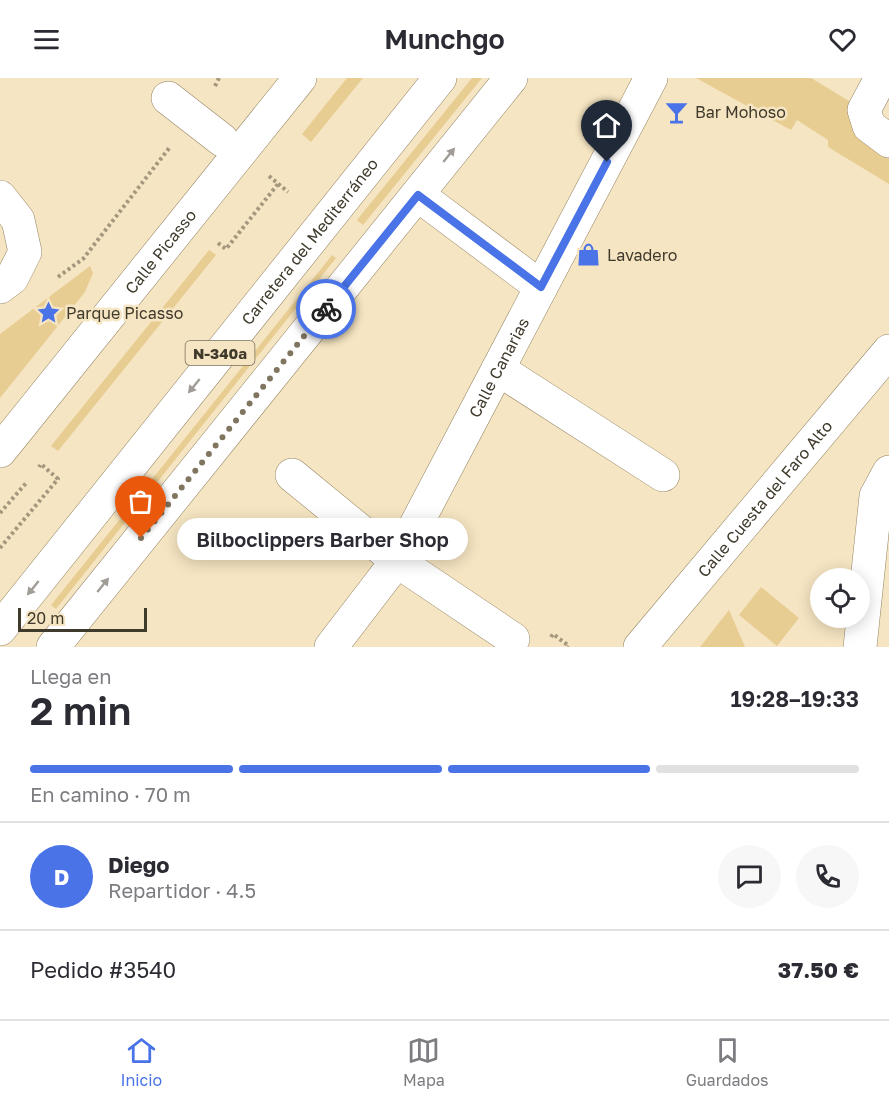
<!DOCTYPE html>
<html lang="es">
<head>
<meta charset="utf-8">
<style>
	body { margin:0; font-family:"Golos Text",sans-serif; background:#f7f7f7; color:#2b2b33; height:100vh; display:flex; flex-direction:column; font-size:22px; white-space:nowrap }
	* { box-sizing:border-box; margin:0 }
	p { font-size:20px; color:#7c7c81 }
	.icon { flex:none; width:33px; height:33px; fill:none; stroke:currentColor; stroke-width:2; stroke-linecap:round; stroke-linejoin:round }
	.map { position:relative; height:569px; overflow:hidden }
	.sheet { display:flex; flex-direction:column; background:#fff; flex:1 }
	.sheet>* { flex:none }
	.controls { position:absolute; left:810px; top:490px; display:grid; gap:12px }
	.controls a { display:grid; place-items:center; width:60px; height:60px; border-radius:50%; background:#fff; box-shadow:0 3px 15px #0003; font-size:30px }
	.scale { position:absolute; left:18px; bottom:15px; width:129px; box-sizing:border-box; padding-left:6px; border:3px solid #403a2c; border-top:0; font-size:16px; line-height:21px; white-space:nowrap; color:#403a2c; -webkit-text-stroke:4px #f6e5c2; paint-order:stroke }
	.pin { position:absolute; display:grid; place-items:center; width:51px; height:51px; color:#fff; margin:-62px -26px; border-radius:50% 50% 50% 0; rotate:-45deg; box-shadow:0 0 6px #0007 }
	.pin .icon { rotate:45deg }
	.courier { position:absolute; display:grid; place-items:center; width:60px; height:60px; margin:-30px; border:4px solid #4973e6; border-radius:50%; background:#fff; color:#222; box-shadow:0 2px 8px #0007 }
	.bubble { position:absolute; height:42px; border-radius:21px; background:#fff; box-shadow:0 3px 15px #0003; font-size:20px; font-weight:600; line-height:42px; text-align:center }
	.overview em { font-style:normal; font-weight:600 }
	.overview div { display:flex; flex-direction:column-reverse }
	.overview { display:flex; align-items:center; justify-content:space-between; height:102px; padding:0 30px }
	h1 { font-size:39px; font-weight:600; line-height:45px }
	.bar { display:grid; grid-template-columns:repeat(4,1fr); gap:9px 6px; align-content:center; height:72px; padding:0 30px }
	.bar i { height:8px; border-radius:4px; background:#e1e1e2 }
	.bar .selected { background:#4973e6 }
	.bar p { grid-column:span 4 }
	.line { display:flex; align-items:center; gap:15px; padding:0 30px; border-top:2px solid #e1e1e2 }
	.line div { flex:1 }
	.round { display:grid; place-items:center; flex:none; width:63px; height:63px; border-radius:32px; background:#f7f7f7 }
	header { display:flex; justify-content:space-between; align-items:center; height:78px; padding:0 30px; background:#fff; font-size:27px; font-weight:600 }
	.dock { display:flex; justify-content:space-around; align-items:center; height:84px; border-top:2px solid #e1e1e2; background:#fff; font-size:16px; color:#7c7c81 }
	.dock a { display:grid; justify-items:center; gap:3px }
	.dock .selected { color:#4973e6 }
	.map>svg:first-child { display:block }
	.green { fill:#e8cd93 }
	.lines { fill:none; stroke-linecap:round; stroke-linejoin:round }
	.minor-casing { stroke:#948564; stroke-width:34 }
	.highway-casing { stroke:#948564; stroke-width:34 }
	.path { stroke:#a3977d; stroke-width:4; stroke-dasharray:3 3; stroke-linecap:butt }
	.minor { stroke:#fff; stroke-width:33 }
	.highway { stroke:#fff; stroke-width:33 }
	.oneway { fill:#a09c96 }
	.done { stroke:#807660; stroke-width:6; stroke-dasharray:0 10.8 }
	.route { stroke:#4973e6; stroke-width:8 }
	.labels { text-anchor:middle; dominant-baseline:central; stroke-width:5; stroke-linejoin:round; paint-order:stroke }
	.shield { fill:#f6e5c2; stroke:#776d59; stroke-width:1.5 }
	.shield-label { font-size:15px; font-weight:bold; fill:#403a2c }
	.poi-label { font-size:16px; fill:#403a2c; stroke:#f6e5c2; text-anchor:start }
	.street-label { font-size:16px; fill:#403a2c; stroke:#f6e5c2 }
</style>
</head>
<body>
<header><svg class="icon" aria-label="menu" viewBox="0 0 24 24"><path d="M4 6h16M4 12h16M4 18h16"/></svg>Munchgo<svg class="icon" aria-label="heart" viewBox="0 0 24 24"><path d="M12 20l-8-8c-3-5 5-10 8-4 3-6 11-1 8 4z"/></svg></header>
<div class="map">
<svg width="889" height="569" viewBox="0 0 889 569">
	<rect width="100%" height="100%" fill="#f6e5c2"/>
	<g class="green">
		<path d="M347,0H363L311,64L302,56Z"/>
		<path d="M472,0H482L363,147L357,142Z"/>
		<path d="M696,0H811L854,26L889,76V106L828,69V62L797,42L791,52Z"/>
		<path d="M209,172L216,177L58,373L51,368Z"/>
		<path d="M332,177L336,180L56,531L51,527Z"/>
		<path d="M90,188L93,195L85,214L0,320V256Z"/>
		<path d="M761,509L799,540L777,568L739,537Z"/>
		<path d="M729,532L745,569H700Z"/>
	</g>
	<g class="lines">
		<defs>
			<g id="minor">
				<path d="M881,0L864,32L869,48L889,63"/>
				<path d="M168,20L222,62"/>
				<path d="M418,117L541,209"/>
				<path d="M0,119L18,142L25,174L12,200L0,209"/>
				<path d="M498,291L663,397"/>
				<path id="s1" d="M0,373L300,0"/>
				<path d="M292,397L397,483L513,561"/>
				<path id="s2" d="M331,569L397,483L651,0"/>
				<path id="s3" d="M640,569L889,273"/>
				<path d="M860,569L876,418L889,394"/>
			</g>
			<g id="highway">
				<path id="s4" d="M0,551L440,0"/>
				<path d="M53,569L511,0"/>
			</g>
		</defs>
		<use href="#minor" class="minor-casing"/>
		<use href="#highway" class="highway-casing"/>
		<g class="path">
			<path d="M215,8L219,0"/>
			<path d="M269,98L288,114"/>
			<path d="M218,165L226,171L278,106"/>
			<path d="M58,199L83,181L170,69"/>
			<path d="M0,435L27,404"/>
			<path d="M0,470L58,401L41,386L39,389"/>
			<path d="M551,559L553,556L569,568L568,569"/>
		</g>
		<use href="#minor" class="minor"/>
		<use href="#highway" class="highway"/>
	</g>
	<defs><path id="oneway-solid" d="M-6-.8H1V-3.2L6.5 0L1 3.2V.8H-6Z" transform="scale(1.5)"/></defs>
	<g class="oneway">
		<use href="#oneway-solid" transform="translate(449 77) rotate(-51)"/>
		<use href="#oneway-solid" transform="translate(194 308) rotate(129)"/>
		<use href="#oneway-solid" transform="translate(103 507) rotate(-51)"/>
		<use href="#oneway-solid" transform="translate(33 510) rotate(129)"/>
	</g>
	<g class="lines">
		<path class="done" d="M141,460L326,231"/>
		<path class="route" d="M326,231L418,117L541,209L607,84"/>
	</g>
	<defs>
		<symbol id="bar-bare" viewBox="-9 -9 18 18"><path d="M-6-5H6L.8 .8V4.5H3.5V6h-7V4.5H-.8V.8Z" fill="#4973e6" stroke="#f6e5c2" stroke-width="2.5" paint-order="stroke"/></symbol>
		<symbol id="shop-bare" viewBox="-9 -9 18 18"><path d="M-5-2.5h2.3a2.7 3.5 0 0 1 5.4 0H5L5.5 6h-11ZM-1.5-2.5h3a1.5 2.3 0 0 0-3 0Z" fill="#4973e6" stroke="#f6e5c2" stroke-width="2.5" paint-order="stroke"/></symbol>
		<symbol id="sight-bare" viewBox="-9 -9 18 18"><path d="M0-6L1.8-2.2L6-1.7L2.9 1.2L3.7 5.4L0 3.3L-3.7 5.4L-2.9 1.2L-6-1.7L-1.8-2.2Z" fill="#4973e6" stroke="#f6e5c2" stroke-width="2.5" paint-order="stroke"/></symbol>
	</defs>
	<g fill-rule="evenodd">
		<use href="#bar-bare" x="660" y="18" width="33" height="33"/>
		<use href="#shop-bare" x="572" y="160" width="33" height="33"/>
		<use href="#sight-bare" x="32" y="218" width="33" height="33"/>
	</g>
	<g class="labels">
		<rect class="shield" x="185.5" y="263" width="69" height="24" rx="4.5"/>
		<g class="shield-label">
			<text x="220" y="275">N-340a</text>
		</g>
		<g class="poi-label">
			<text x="695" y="34">Bar Mohoso</text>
			<text x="607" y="177">Lavadero</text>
			<text x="66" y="235">Parque Picasso</text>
		</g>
		<g class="street-label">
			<text stroke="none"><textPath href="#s4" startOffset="496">Carretera del Mediterráneo</textPath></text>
			<text stroke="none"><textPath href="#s1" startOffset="256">Calle Picasso</textPath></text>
			<text stroke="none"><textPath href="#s2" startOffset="327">Calle Canarias</textPath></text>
			<text stroke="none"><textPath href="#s3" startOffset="194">Calle Cuesta del Faro Alto</textPath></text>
		</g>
	</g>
</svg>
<div class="controls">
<a><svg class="icon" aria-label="locate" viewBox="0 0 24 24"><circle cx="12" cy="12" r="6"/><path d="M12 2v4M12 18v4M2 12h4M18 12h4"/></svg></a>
</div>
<div class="scale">20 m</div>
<div class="pin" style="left:141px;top:460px;background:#ea580c"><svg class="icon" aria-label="bag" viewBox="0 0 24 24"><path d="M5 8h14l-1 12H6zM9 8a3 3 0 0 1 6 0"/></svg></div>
<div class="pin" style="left:607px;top:84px;background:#1f2937"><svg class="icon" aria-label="home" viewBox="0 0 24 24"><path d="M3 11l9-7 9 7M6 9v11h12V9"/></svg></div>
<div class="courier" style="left:326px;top:231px"><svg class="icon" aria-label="bike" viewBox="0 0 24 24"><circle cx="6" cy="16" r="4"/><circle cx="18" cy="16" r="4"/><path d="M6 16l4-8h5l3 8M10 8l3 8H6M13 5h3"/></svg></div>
<div class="bubble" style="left:177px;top:440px;width:291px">Bilboclippers Barber Shop</div>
</div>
<section class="sheet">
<div class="overview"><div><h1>2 min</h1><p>Llega en</p></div><em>19:28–19:33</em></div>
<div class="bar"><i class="selected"></i><i class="selected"></i><i class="selected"></i><i></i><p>En camino · 70 m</p></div>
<div class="line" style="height:108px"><b class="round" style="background:#4973e6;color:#fff">D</b><div><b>Diego</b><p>Repartidor · 4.5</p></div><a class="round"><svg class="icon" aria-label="chat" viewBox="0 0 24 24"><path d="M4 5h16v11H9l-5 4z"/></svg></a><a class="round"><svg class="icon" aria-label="phone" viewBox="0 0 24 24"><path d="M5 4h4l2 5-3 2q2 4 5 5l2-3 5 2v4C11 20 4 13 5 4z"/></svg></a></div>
<div class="line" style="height:78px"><div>Pedido #3540</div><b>37.50 €</b></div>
</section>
<nav class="dock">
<a class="selected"><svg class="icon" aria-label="home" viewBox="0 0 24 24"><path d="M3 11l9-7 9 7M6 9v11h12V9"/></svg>Inicio</a>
<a><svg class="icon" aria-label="map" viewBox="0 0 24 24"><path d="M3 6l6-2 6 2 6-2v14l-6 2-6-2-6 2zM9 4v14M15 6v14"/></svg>Mapa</a>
<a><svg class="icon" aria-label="saved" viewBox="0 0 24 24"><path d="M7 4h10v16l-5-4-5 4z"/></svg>Guardados</a>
</nav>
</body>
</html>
